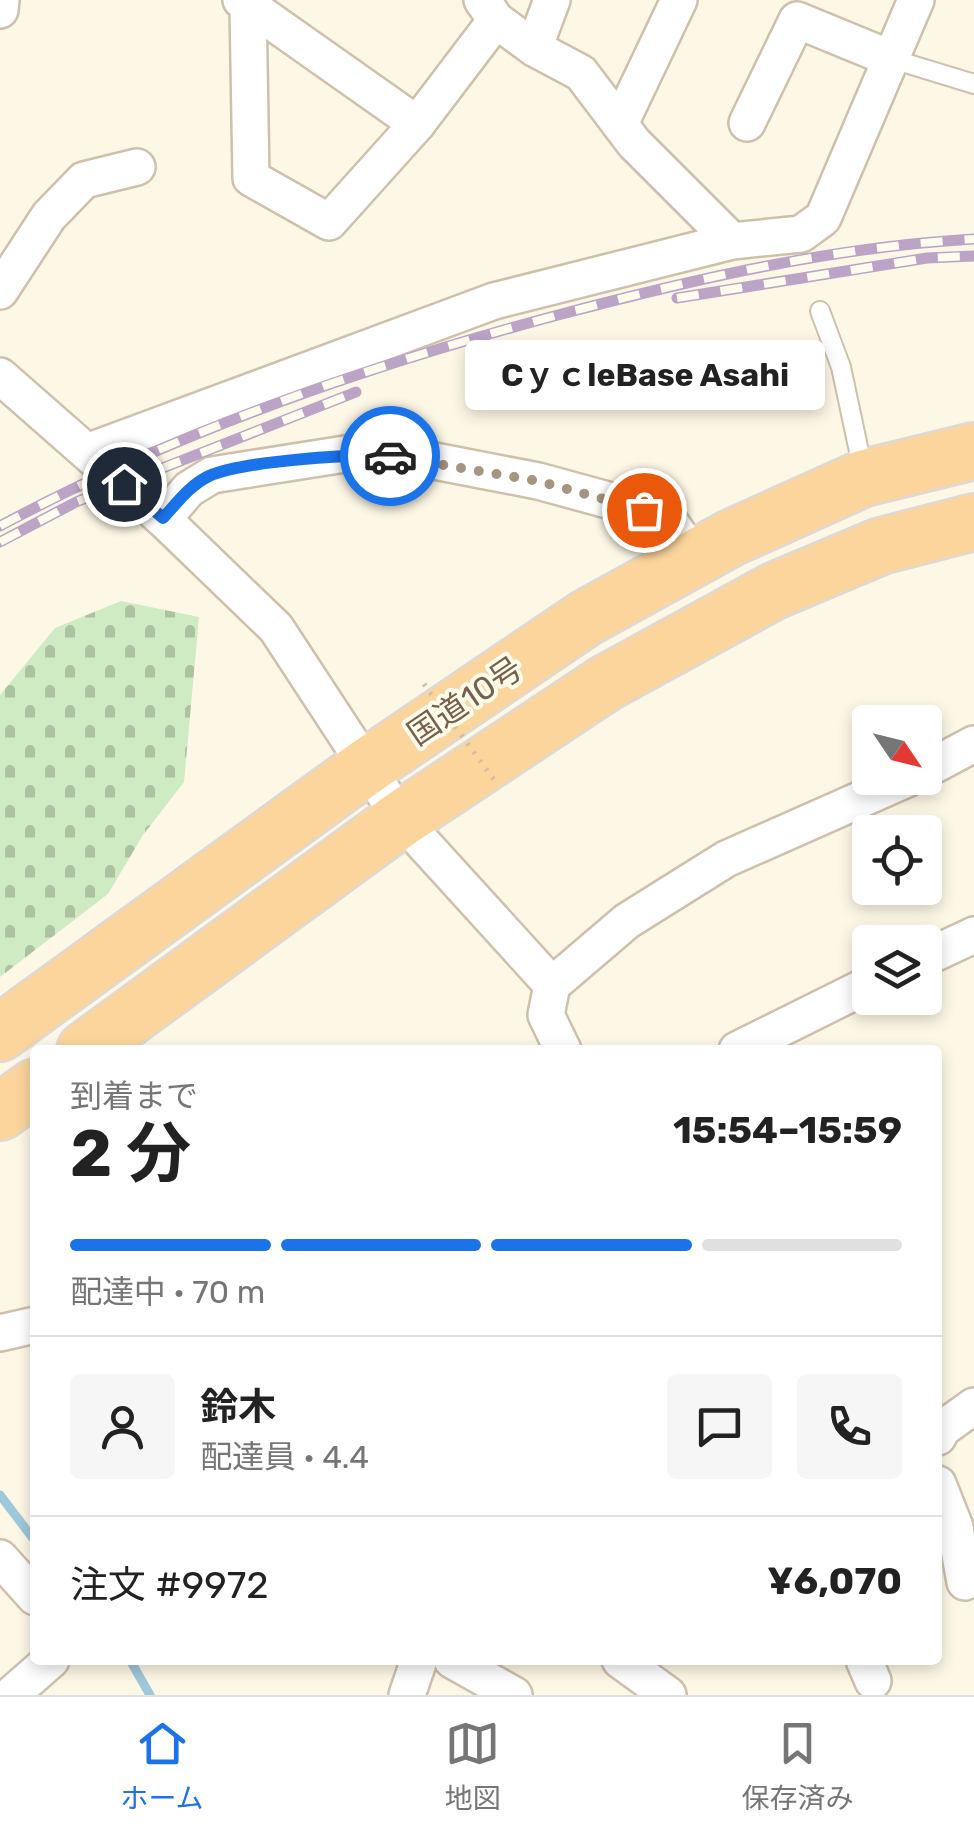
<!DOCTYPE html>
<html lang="ja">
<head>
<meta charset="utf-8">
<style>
	body { margin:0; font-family:Rubik,"Noto Sans JP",sans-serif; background:#f6f6f6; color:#222; height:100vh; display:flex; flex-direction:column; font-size:38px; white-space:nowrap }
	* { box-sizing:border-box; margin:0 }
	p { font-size:32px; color:#767676 }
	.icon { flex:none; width:55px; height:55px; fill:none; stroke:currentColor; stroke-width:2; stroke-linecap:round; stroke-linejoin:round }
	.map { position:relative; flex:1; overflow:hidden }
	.panel { position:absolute; left:30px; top:1045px; width:912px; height:620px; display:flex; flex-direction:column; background:#fff; border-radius:10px; box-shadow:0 5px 15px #0003 }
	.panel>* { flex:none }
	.needle { width:65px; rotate:125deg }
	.fabs { position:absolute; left:852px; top:705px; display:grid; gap:20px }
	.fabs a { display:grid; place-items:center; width:90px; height:90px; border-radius:10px; background:#fff; box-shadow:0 5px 15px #0003; font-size:50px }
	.pin { position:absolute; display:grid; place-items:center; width:85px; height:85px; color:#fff; margin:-42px; border:5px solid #fff; border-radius:50%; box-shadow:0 2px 10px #0007 }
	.courier { position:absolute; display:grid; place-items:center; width:100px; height:100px; margin:-50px; border:8px solid #1a73e8; border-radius:50%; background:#fff; color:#222; box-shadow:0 2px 12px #0007 }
	.bubble { position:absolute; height:70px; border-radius:10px; background:#fff; box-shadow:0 5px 15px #0003; font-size:32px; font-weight:700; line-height:70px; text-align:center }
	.summary em { font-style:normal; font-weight:700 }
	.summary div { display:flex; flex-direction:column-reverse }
	.summary { display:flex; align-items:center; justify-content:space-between; height:170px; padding:0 40px }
	h1 { font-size:65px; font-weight:700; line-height:75px }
	.bar { display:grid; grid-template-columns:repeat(4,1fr); gap:15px 10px; align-content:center; height:120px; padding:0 40px }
	.bar i { height:12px; border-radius:8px; background:#e0e0e0 }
	.bar .selected { background:#1a73e8 }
	.bar p { grid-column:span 4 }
	.line { display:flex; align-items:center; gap:25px; padding:0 40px; border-top:2px solid #e0e0e0 }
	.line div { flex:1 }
	.round { display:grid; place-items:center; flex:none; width:105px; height:105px; border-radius:10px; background:#f6f6f6 }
	.tabs { display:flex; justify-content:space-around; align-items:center; height:140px; border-top:2px solid #e0e0e0; background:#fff; font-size:28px; color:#767676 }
	.tabs a { display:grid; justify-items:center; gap:5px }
	.tabs .selected { color:#1a73e8 }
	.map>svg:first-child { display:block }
	.cemetery { fill:url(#cemetery-stones) }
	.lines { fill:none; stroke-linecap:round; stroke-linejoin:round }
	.stream { stroke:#9fc8da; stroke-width:9 }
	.service-casing { stroke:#cfc0ac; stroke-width:22 }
	.minor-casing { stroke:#cfc0ac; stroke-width:40 }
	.trunk-casing { stroke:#ded9d4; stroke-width:60 }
	.service { stroke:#fff; stroke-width:18 }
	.minor { stroke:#fff; stroke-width:35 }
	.trunk { stroke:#fbd59c; stroke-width:55 }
	.rail-casing { stroke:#bca4c7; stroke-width:11 }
	.rail { stroke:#fffbed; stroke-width:8; stroke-dasharray:22; stroke-linecap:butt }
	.path-bridge { stroke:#d8bea0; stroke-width:5; stroke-dasharray:2.5 8; stroke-linecap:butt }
	.done { stroke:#a69681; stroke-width:10; stroke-dasharray:0 18 }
	.route { stroke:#1a73e8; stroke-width:12 }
	.labels { text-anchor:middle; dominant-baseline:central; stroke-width:8; stroke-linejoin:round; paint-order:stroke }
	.street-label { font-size:32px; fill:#77614a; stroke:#fffbed }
</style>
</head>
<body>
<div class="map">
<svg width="974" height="1695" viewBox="0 0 974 1695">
	<defs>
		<pattern id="cemetery-stones" width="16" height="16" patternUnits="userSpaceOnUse" patternTransform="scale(2.5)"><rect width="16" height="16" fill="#ceebc4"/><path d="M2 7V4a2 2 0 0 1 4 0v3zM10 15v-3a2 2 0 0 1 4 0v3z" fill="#acc2a1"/></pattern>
	</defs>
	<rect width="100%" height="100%" fill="#fdf8e6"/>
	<path class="cemetery" d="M121,601L199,617L184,782L143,835L108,894L0,977V695L55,628Z"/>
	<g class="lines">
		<g class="stream">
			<path d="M0,1495L35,1541"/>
			<path d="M130,1660L150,1695"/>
		</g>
		<defs>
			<g id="service">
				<path d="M892,59L974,84"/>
				<path d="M820,311L841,367L864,475"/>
			</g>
			<g id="minor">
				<path d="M241,0L417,124L329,222L251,178L248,5"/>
				<path d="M482,0L496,20L534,48L581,73L634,143L732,241"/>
				<path d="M0,10L1,0"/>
				<path d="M534,48L552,0"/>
				<path d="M747,123L797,20L892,59"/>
				<path d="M417,124L496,20"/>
				<path d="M620,124L679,0"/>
				<path d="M0,291L49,216L84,180L137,167"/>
				<path d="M0,376L163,519L276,628L401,819L552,985L546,1015L563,1050"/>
				<path d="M87,452L494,301L732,241L801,234L823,218L916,0"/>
				<path d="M163,519L189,489L212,475L345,454L419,458L538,481L644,510L670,522L695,558"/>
				<path d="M925,770L974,744"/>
				<path d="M925,958L974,935"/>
				<path d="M552,985L627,921L726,859L909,778"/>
				<path d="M737,1050L870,984"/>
				<path d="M0,1333L35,1325"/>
				<path d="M938,1437L942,1429L974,1406"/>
				<path d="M938,1484L955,1527L965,1582"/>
				<path d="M0,1558L35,1597"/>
				<path d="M452,1660L514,1695"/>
				<path d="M620,1660L668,1695"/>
				<path d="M864,1660L873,1681"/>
				<path d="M11,1695L51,1660"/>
				<path d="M407,1695L419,1660"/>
			</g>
			<g id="trunk">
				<path d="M0,1033L366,767L586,618L731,538L864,478L974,451"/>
				<path d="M85,1050L401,819L606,683L774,591L881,546L974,522"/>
				<path d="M0,1112L35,1087"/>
			</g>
		</defs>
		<use href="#service" class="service-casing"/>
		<use href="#minor" class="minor-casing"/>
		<use href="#trunk" class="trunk-casing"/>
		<use href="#service" class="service"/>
		<use href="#minor" class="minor"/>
		<use href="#trunk" class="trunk"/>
		<defs>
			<g id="rail">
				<path d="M677,298L927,258L974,256"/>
				<path d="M0,526C175,432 367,366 558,315C694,279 833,247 974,239"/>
				<path d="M0,542L76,502L356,392"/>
			</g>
		</defs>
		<use href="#rail" class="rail-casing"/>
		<use href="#rail" class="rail"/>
		<path class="path-bridge" d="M424,684L497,784"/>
	</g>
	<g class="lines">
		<path class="done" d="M390,456L538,481L644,510"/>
		<path class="route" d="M124,484L163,518C177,503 190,485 209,476C243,461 350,454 390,456"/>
	</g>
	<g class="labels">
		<g class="street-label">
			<text transform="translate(465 701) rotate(-34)">国道10号</text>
		</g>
	</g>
</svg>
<div class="fabs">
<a><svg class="needle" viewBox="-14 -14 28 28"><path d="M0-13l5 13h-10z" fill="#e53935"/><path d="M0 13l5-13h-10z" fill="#767676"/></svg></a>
<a><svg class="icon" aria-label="locate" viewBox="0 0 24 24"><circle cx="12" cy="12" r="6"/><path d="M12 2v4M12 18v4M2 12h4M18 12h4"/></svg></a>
<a><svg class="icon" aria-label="layers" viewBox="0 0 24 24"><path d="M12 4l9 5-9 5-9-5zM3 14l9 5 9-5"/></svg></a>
</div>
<div class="pin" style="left:644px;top:510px;background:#ea580c"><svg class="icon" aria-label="bag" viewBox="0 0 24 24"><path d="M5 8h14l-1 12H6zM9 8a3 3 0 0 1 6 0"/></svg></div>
<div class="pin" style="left:124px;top:484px;background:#1f2937"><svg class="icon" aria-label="home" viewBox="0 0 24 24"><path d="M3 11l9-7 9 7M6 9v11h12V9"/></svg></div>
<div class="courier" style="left:390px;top:456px"><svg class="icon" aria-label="car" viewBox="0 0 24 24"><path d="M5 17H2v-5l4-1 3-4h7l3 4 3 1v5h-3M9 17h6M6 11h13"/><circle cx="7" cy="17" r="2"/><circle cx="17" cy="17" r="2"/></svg></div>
<div class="bubble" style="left:465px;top:340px;width:360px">CｙｃleBase Asahi</div>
<section class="panel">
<div class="summary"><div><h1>2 分</h1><p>到着まで</p></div><em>15:54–15:59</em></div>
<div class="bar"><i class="selected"></i><i class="selected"></i><i class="selected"></i><i></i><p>配達中 · 70 m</p></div>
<div class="line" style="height:180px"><a class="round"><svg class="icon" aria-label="person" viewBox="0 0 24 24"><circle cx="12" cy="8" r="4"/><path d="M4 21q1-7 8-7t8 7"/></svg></a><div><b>鈴木</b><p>配達員 · 4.4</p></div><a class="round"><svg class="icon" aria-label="chat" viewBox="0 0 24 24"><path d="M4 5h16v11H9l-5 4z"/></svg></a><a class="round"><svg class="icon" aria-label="phone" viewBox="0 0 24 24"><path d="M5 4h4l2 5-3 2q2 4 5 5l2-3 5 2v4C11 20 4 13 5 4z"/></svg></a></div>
<div class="line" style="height:130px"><div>注文 #9972</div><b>¥6,070</b></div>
</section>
</div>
<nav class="tabs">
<a class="selected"><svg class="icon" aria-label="home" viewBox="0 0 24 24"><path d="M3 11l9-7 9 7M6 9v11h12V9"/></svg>ホーム</a>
<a><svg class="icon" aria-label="map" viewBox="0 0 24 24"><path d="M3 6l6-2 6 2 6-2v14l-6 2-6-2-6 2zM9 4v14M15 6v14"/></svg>地図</a>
<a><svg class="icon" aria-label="saved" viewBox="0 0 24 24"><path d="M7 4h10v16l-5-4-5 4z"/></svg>保存済み</a>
</nav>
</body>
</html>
